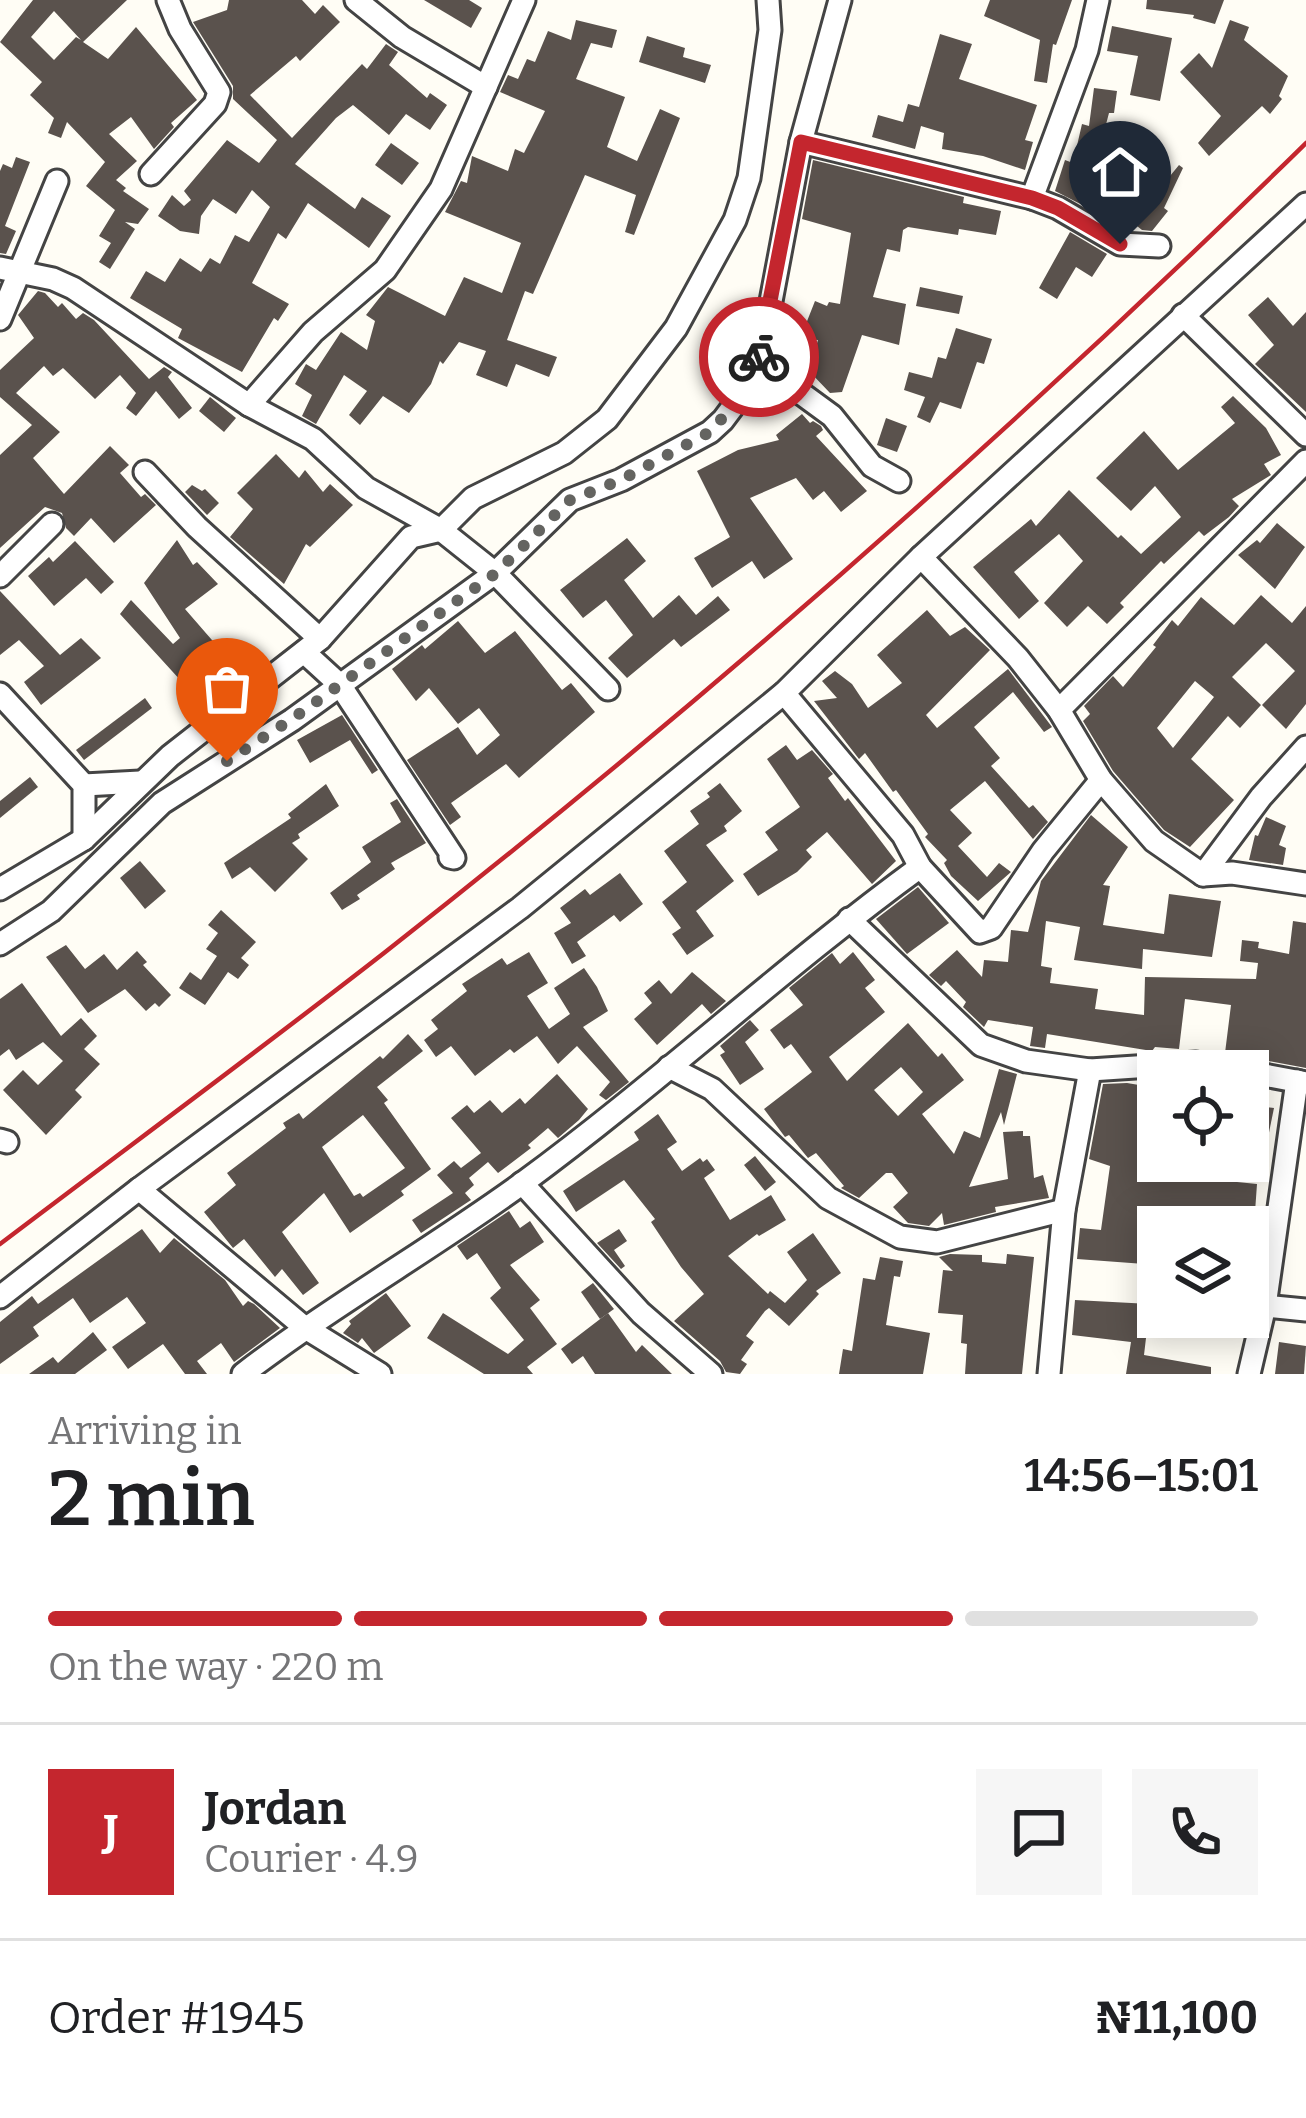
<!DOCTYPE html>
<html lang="en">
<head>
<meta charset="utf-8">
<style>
	body { margin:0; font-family:Bitter,serif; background:#f6f6f6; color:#202124; height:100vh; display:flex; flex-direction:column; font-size:45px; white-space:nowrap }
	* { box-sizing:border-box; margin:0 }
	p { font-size:39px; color:#757577 }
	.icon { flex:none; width:66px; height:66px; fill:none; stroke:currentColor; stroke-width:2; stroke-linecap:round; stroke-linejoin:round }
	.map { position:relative; height:1374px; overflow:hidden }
	.side { display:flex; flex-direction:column; background:#fff; flex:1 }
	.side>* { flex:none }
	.controls { position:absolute; left:1137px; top:1050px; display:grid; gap:24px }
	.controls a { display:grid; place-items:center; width:132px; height:132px; border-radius:0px; background:#fff; box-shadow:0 6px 30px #0003; font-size:60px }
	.pin { position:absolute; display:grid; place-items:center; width:102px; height:102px; color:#fff; margin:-123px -51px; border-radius:50% 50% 50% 0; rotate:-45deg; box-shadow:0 0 12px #0007 }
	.pin .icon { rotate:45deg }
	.courier { position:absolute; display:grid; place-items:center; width:120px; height:120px; margin:-60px; border:9px solid #c4262e; border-radius:50%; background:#fff; color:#222; box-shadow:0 3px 15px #0007 }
	.headline em { font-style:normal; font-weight:600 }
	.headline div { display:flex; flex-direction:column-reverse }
	.headline { display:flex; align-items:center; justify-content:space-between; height:204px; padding:0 48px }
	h1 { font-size:78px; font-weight:600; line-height:90px }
	.bar { display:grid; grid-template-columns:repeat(4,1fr); gap:18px 12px; align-content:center; height:144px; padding:0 48px }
	.bar i { height:15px; border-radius:9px; background:#e0e0e0 }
	.bar .current { background:#c4262e }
	.bar p { grid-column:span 4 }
	.line { display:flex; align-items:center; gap:30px; padding:0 48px; border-top:3px solid #e0e0e0 }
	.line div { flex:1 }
	.round { display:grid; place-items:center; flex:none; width:126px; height:126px; border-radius:0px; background:#f6f6f6 }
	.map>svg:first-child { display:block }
	.building { fill:#5a524d; fill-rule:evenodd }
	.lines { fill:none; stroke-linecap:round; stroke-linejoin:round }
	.minor-casing { stroke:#444; stroke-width:27 }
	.minor { stroke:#fff; stroke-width:21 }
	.rail { stroke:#c4262e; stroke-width:4.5 }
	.done { stroke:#646461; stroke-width:12; stroke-dasharray:0 21.6 }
	.route { stroke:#c4262e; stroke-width:15 }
</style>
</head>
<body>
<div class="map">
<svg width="1306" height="1374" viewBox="0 0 1306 1374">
	<rect width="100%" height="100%" fill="#fffdf5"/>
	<g class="building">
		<path d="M33,0H127L83,42L108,59L136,27L197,100L171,123L174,127L154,149L131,117L109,134L137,161L116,180L126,188L123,191L149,209L138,224L125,222L135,229L110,269L99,262L111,243L99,236L115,210L86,186L105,162L67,122L61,138L48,133L54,118L30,95L42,82L0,42ZM54,11L81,40L76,37L54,60L31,37Z"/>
		<path d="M229,0H302L315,14L323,5L340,22L300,61L296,56L250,95L292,138L362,64L367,69L386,44L398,52L389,65L427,98L430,93L447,105L430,130L406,114L389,135L353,105L336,118L295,164L355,209L362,197L391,216L369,248L308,203L286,239L278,233L252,283L289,304L278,321L274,318L242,372L178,338L182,329L130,298L146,271L165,282L180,258L201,272L210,258L220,264L235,235L249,242L270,207L252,190L236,214L213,199L201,216L199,234L180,231L158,216L172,195L184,206L191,200L184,191L227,140L259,163L277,140L233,99V86L193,22L227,10Z"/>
		<path d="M424,0H469L482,8L471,28Z"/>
		<path d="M990,0H1072L1056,45L1053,44L1047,83L1034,81L1040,40L984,16Z"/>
		<path d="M1147,0H1224L1215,24L1193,18L1194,15L1146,9Z"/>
		<path d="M576,20L617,30L612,48L591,43L576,79L625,97L607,147L637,161L660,109L680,118L634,235L625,232L636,195L585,175L533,294L525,291L507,340L557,357L549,377L516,364L507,387L476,375L486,351L459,342L443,364L440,361L431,384L409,413L383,396L360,425L349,415L367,391L344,375L316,424L302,416L312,395L295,384L306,364L316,370L341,332L367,350L375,321L366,315L388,287L445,316L464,277L502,293L521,243L445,212L461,181L467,183L472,156L508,171L515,149L524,153L545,111L500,92L508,75L518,79L527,59L535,62L548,31L571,40Z"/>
		<path d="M1230,20L1249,27L1244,40L1288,76L1279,96L1282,99L1270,114L1262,106L1209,156L1198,143L1221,116L1180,72L1199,53L1212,68Z"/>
		<path d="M1112,26L1172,38L1160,101L1130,95L1138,56L1107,51Z"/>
		<path d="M940,34L972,44L959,79L1037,105L1025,140L1033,142L1025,170L983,156L942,149L944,133L921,126L915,149L872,137L878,115L903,122L908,104L919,107Z"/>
		<path d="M647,36L685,48L683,57L711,65L705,83L639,62Z"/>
		<path d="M1094,88L1117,91L1114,113H1109L1088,193L1104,202L1098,213L1055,191L1065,160L1073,163L1082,124L1089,126Z"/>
		<path d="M391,143L419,163L402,185L375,165Z"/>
		<path d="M16,157L30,162L5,226L16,231L6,254L0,253V171L3,164L12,168Z"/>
		<path d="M813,160L964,197L963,203L1001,211L996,235L959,229L958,235L908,227L903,230L900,252L887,249L873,297L906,304L899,345L862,335L842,392L830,393L809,371L818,340L800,339L815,301L827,306L829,302L840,304L851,233L802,219Z"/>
		<path d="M1179,165L1183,168L1164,208L1168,211L1152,231L1142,230L1132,222L1160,188L1148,181L1154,168L1170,176Z"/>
		<path d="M1070,232L1107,254L1092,277L1076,267L1057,299L1039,288Z"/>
		<path d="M920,287L963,296L959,314L916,306Z"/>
		<path d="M38,291L45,293L58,307L62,303L76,319L83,313L94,320L149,379L164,367L172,372L168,377L192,408L179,419L156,391L136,416L126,408L136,393L120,375L95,399L63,368L53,376L44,366L16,393L60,432L33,458L64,494L110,446L129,465L120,473L141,497L145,494L156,505L114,543L91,518L74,536L66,528L62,513L45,507L0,548V455L32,425L0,397V370L34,338L18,315Z"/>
		<path d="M1268,297L1293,326L1306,312V412L1255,364L1274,345L1248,315Z"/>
		<path d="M956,328L992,339L984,364L977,362L961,409L940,402L930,423L917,417L925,397L904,390L909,372L932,378L938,357L946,359Z"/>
		<path d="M726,330L740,337L728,369L714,363Z"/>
		<path d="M1233,396L1266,428L1281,455L1264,464L1271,475L1232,499L1239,506L1229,517L1204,536L1199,531L1164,564L1161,561L1120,603L1124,607L1107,624L1088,606L1067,627L1044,603L1083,561L1059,534L1014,572L1039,601L1019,619L973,567L1031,519L1036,526L1069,490L1118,538L1121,535L1141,554L1181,517L1155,486L1131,511L1096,478L1144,431L1178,470L1235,423L1221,407Z"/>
		<path d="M210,397L236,418L224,432L199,411Z"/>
		<path d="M802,414L810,423L813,421L821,426L823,430L816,436L867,491L841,512L824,491L813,500L796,478L750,498L793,559L764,579L752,561L712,588L694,558L730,537L697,471L738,450L779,440L776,435Z"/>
		<path d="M886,418L907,426L897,452L877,445Z"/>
		<path d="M276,454L299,478L305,470L323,492L330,484L353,505L310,547L306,544L284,584L230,537L253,509L237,493Z"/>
		<path d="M192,485L202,491L205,489L219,503L207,515L185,492Z"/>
		<path d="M1277,523L1305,547L1275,589L1238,555L1257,540L1260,543Z"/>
		<path d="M627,538L646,561L624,580L653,618L679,595L696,615L718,596L730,610L681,647L674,639L627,678L608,658L633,635L606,600L583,618L560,590Z"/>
		<path d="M177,540L193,565L197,562L218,584L185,609L218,647L182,682L120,614L131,600L173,644L180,638L144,583Z"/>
		<path d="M75,541L114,582L101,594L86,578L54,606L28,576L49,557L53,562Z"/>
		<path d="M0,591L60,655L81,638L101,658L41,705L24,682L44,666L19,640L0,655Z"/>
		<path d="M1261,595L1292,623L1306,606V704L1286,729L1262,705L1295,671L1266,643L1232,677L1261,705L1240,728L1228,716L1191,759L1234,800L1190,847L1164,830L1113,771L1083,721L1090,714L1084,706L1113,676L1123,687L1156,647L1153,645L1172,620L1178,626L1201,597L1234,625ZM1195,681L1214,697L1173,748L1157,728Z"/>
		<path d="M927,610L950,636L965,627L990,650L926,715L937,728L1008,669L1052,727L1044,732L1013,692L974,727L1000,758L991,766L1029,808L1033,805L1048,822L1033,839L985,781L950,810L972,833L958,846L987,877L999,863L1011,872L978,901L951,876L944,863L947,860L925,837L928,834L896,790L893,792L865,753L859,759L814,701L837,698L822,681L835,671L852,684L868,708L902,683L877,655Z"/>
		<path d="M458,621L485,653L515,631L562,690L571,683L595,712L519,778L506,764L451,803L461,817L450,825L407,760L458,727L477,755L500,735L479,708L458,724L429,688L416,701L392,669L422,645L425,649Z"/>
		<path d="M145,698L152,708L84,760L76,750Z"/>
		<path d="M342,715L378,770L372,774L350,740L310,763L297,740Z"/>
		<path d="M786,745L797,760L812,750L833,774L828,778L845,801L848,798L896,861L872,884L827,832L806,850L812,857L797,872L758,896L743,874L778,850L765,832L800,807L767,759Z"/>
		<path d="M30,777L38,787L0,818V801Z"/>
		<path d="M720,783L742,811L724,826L727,831L706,845L734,881L696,911L714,936L687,955L672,934L681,928L662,902L687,882L664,851L699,824L690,811L710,797L707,793Z"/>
		<path d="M326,784L339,806L298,834L300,838L292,843L308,859L275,892L250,867L232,879L224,863L291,818L288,814Z"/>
		<path d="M397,799L426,843L391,863L395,869L357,895L360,899L342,910L330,893L371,862L362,847L401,822L390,803Z"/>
		<path d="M1091,815L1128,847L1103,885L1110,886L1103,925L1164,934L1169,894L1221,901L1212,957L1143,949L1142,969L1074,960L1080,927L1046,921L1041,966L1052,968L1050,983L1098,989L1095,1009L1144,1015L1145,977L1256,979L1258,963L1240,961L1242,940L1259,942L1258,948L1289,954L1293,921L1306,923V1068L1225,1053L1231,1005L1185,999L1179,1049L1155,1047L1152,1051L1047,1034L1045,1048L1030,1046L1033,1027L988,1020L984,1027L963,1007L966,1002L946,981L941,986L929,975L957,950L982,977L984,960L1008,962L1011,930L1028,932L1041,881Z"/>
		<path d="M1266,817L1286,826L1279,845L1286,848L1283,865L1249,860L1255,835L1258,836Z"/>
		<path d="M140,861L166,891L145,909L120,878Z"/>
		<path d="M620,873L643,904L620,922L614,915L577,942L586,956L572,964L554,933L571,923L560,908L585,889L590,895Z"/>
		<path d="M918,887L949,923L907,954L876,919Z"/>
		<path d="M221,910L256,942L241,958L249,965L238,979L228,972L205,1005L179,988L190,972L201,980L217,956L206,949L218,933L208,925Z"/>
		<path d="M66,945L85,969L104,954L117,970L137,951L147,962L143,965L171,995L159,1007L155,1003L146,1011L125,989L88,1013L46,957Z"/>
		<path d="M529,952L548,983L527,996L549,1029L570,1014L554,988L584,968L597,987L608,1011L583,1027L629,1082L606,1100L599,1095L610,1082L577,1046L558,1064L537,1036L514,1053L510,1049L475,1076L451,1046L436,1057L424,1040L438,1029L431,1020L467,991L462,984L502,958L507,965Z"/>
		<path d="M853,952L875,980L865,988L885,1012L829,1057L847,1081L908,1023L938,1057L942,1053L964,1080L922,1114L954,1154L964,1131L980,1138L999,1069L1017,1074L1004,1125L1001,1112L969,1187L1008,1179L1003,1132L1023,1131V1136H1030L1034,1178L1043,1175L1049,1198L995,1207L996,1212L944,1225L942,1213L929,1226L908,1223L893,1207L908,1193L892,1173H886L859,1198L841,1188L844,1186L816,1153L808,1158L789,1135L785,1137L764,1109L812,1072L791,1044L784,1049L770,1030L803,1005L789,988L832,953L840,964ZM901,1067L923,1092L898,1116L874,1090Z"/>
		<path d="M692,972L726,1001L711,1014L702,1004L657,1045L634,1019L652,1003L644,993L659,980L671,994Z"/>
		<path d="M22,983L61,1036L81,1018L97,1036L84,1049L100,1064L75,1090L82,1097L46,1135L3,1090L23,1070L38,1085L63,1061L43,1042L16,1060L9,1049L0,1056V999Z"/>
		<path d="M750,1020L759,1030L745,1042L764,1069L740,1085L720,1055L725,1052L720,1046Z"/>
		<path d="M408,1034L423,1051L377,1087L388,1100L384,1103L431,1169L401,1191L404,1195L350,1233L324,1193L282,1232L319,1283L303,1295L282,1269L275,1277L244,1239L233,1248L204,1212L236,1185L227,1173L286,1128L283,1123L299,1113L303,1119L380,1056L383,1059ZM363,1115L405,1168L363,1197L360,1193L354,1196L322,1147Z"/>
		<path d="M557,1074L588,1109L579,1120L558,1138L548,1128L528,1145L531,1148L498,1173L488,1162L469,1178L474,1185L465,1193L471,1200L421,1233L412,1220L453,1193L437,1175L454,1161L461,1168L481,1153L451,1118L467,1105L474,1113L490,1100L502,1113L520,1098L525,1104Z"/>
		<path d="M1127,1083L1151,1087L1150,1092L1158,1093V1161H1231L1227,1181L1257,1184L1255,1212L1246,1211L1244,1227H1158V1265L1077,1259L1080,1228L1101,1230L1110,1166L1089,1159L1103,1084Z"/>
		<path d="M1248,1105L1274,1108L1264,1157L1248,1154Z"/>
		<path d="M658,1114L677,1142L667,1149L682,1171L700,1158L703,1162L707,1159L715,1170L704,1178L730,1220L771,1195L786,1220L759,1236L757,1234L728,1256L768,1294L770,1291L785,1303L807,1280L787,1252L813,1233L841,1273L816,1291L819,1294L789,1326L769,1308L765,1311L746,1336L754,1342L741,1360L747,1364L740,1374L726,1372L720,1361L674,1321L704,1294L681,1267L651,1222L655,1219L624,1180L576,1212L563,1191L639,1140L634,1132Z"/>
		<path d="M755,1156L776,1182L765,1191L744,1165Z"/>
		<path d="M509,1211L520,1228L530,1221L544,1242L510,1265L540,1300L530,1308L557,1344L527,1367L533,1374H484L427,1338L443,1313L508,1354L524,1340L490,1298L501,1288L477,1253L467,1260L457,1246Z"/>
		<path d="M142,1229L160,1253L174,1238L225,1280L243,1306L248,1301L254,1304L280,1328L234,1362L221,1343L197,1361L207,1374H185L163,1344L128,1369L112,1347L146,1323L127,1297L90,1323L73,1298L33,1327L39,1336L0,1364V1322L32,1296L38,1304Z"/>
		<path d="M619,1229L627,1241L614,1250L625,1266L621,1269L597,1243Z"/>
		<path d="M950,1254L982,1255V1262L1006,1264L1007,1254L1034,1257L1022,1374H965L967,1344L961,1343L963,1315L938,1313L943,1270L953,1271L939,1257Z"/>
		<path d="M880,1257L903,1261L900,1277L894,1276L886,1325L930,1333L923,1374H839L843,1349L852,1351L863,1278L875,1280Z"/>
		<path d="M593,1283L614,1309L600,1319L581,1292Z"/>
		<path d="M386,1293L411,1326L374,1353L362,1338L358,1343L343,1333L351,1324L349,1321Z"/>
		<path d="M1075,1300L1150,1304L1144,1355L1211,1367V1374H1126L1131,1342L1072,1335Z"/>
		<path d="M608,1313L636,1352L642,1345L672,1374H595L583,1356L572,1364L561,1349Z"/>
		<path d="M93,1332L107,1350L75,1374H29L53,1357L58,1363Z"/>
		<path d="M1279,1342L1306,1346L1304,1374H1275Z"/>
	</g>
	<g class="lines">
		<defs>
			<g id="minor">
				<path d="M356,0L402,37L486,87"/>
				<path d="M801,142L1032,198L1058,208L1120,244L1159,246"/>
				<path d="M151,174L215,104L219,92L180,29L168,0"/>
				<path d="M1032,198L1087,50L1098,0"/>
				<path d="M0,268L53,279L73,288L249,405L313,439L366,488L441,530L495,573L608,689"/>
				<path d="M1183,315L1306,435"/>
				<path d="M0,319L57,181"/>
				<path d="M762,349L791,386L832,416L872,466L899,481"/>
				<path d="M249,405L313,332L385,270L441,189L524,0"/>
				<path d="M145,472L197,527L320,639"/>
				<path d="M921,557L1018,658L1059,710L1101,780L1154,841L1203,875L1232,873L1306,884"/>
				<path d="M0,576L52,524"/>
				<path d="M304,652L340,685L454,858L450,857"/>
				<path d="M784,693L903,835L920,867L980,932L991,928L1043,851L1101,780"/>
				<path d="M0,694L84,785V839"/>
				<path d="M1059,710L1306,461"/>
				<path d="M84,785L140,782"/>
				<path d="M1203,875L1261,797L1306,747"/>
				<path d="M0,889L84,839L170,756L320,639L411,537L441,530L473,498L564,453L607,419L676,328L735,220L749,178L770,30L768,0"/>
				<path d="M849,919L981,1045L1026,1061L1090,1070L1196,1063L1241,1071"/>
				<path d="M0,944L51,911L162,803L292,720L495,573L570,500L621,480L710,432L723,420L738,400L762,349L801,142L840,0"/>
				<path d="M669,1067L712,1089L828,1198L900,1237L937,1242L1064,1210"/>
				<path d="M1248,1072L1306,1083"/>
				<path d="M0,1140L7,1142"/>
				<path d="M522,1183L641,1313L711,1374"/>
				<path d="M139,1189L304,1327L380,1374"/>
				<path d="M0,1297L139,1189L520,908L784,693L921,557L1306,204"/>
				<path d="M1265,1306L1306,1310"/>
				<path d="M243,1374C333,1305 432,1249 524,1182C660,1082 783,967 920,867"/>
				<path d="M1049,1374L1064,1210L1090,1070"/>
				<path d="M1249,1374L1265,1306L1297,1081"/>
			</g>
		</defs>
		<use href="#minor" class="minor-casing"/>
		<use href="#minor" class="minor"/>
		<path class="rail" d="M0,1244C128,1147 257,1052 384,953C704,702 1016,428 1306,143"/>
	</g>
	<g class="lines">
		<path class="done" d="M227,761L292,719L496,573L570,500L621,480L710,432L738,400L759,357"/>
		<path class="route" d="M759,357L801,142L1032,198L1058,208L1120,244"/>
	</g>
</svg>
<div class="controls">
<a><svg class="icon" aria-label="locate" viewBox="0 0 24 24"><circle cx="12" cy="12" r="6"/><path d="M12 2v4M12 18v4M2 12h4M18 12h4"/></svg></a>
<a><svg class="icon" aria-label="layers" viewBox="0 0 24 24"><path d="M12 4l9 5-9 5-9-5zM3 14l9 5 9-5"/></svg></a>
</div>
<div class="pin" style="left:227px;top:761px;background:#ea580c"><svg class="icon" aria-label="bag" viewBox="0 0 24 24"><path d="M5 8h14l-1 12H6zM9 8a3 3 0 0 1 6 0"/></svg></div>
<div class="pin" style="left:1120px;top:244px;background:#1f2937"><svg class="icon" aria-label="home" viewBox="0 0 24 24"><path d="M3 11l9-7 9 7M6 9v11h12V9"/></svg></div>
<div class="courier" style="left:759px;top:357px"><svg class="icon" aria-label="bike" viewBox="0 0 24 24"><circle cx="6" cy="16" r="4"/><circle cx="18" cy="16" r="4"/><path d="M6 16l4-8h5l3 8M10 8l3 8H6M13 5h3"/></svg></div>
</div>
<section class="side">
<div class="headline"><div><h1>2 min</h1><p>Arriving in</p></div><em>14:56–15:01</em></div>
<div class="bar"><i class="current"></i><i class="current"></i><i class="current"></i><i></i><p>On the way · 220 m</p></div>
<div class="line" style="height:216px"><b class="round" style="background:#c4262e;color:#fff">J</b><div><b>Jordan</b><p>Courier · 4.9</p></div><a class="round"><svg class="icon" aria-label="chat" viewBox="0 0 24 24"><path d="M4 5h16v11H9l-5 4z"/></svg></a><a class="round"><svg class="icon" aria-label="phone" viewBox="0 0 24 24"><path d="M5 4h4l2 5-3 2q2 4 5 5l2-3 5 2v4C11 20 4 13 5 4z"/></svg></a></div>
<div class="line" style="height:156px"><div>Order #1945</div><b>₦11,100</b></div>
</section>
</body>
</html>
